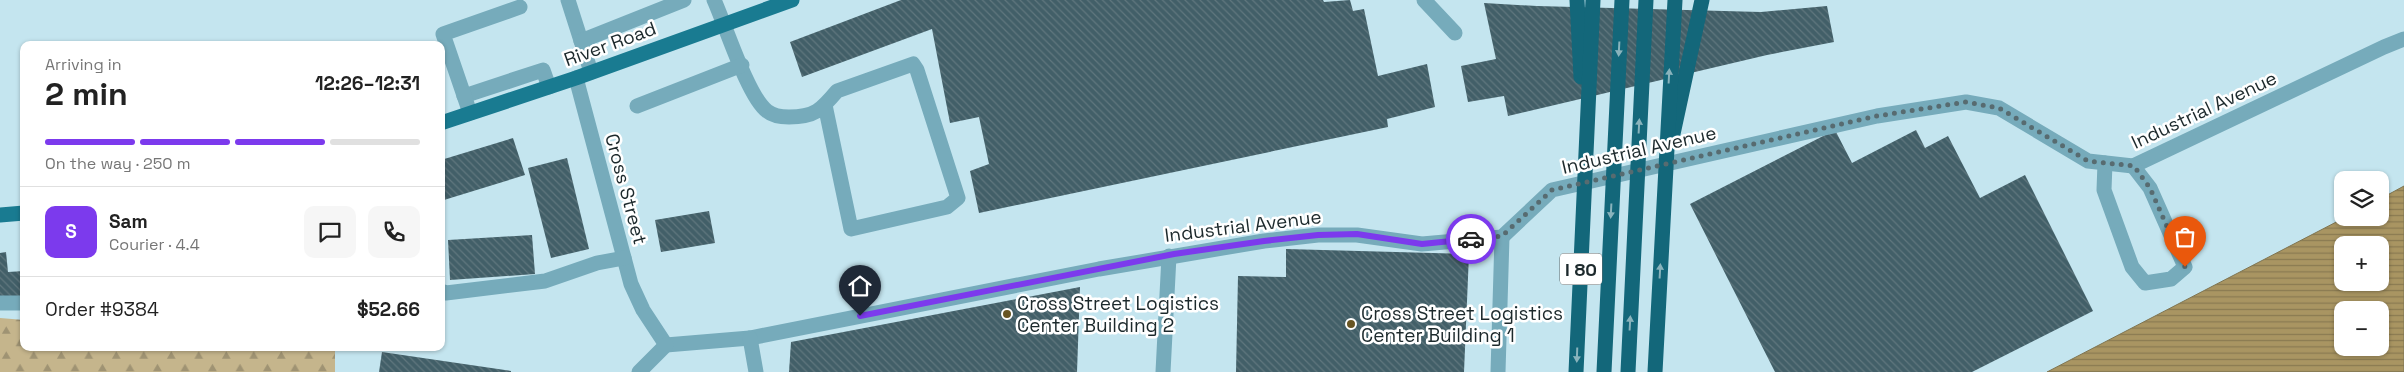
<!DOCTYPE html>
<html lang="en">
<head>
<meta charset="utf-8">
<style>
	body { margin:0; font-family:"Space Grotesk",sans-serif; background:#f6f6f6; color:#222; height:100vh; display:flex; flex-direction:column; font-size:19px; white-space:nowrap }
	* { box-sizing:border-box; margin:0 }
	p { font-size:16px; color:#767676 }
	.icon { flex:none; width:28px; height:28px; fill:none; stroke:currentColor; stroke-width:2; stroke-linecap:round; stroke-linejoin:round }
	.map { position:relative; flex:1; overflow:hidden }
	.sheet { position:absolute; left:20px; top:41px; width:425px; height:310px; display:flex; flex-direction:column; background:#fff; border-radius:10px; box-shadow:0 1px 4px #0004 }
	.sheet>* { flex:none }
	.controls { position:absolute; left:2334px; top:171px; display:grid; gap:10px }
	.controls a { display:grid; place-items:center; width:55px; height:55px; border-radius:10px; background:#fff; box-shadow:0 1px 4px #0004; font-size:25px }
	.pin { position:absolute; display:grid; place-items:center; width:42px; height:42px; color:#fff; margin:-51px -21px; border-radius:50% 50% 50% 0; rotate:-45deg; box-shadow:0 0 5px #0007 }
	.pin .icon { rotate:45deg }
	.courier { position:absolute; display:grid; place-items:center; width:50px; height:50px; margin:-25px; border:4px solid #7c3aed; border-radius:50%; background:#fff; color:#222; box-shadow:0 1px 6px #0007 }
	.overview em { font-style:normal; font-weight:700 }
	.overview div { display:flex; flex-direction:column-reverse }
	.overview { display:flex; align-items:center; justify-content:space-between; height:85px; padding:0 25px }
	h1 { font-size:32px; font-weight:700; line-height:38px }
	.bar { display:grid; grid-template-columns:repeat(4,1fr); gap:8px 5px; align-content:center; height:60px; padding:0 25px }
	.bar i { height:6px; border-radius:4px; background:#e0e0e0 }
	.bar .current { background:#7c3aed }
	.bar p { grid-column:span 4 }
	.line { display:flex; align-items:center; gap:12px; padding:0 25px; border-top:1px solid #e0e0e0 }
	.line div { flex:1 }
	.round { display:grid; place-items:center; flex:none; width:52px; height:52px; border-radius:10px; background:#f6f6f6 }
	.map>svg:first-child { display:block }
	.forest { fill:url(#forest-firs) }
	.water { fill:url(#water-rules); stroke:#7f7552; fill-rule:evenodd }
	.building { fill:url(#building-back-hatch) }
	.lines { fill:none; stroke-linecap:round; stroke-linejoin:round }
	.minor { stroke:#76abbb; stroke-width:15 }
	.major { stroke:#197b91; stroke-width:15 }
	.highway { stroke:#13677a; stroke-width:15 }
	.oneway { fill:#89b3bc }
	.done { stroke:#576b70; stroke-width:5; stroke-dasharray:0 9 }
	.route { stroke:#7c3aed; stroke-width:6 }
	.poi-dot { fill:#685523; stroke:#fff; stroke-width:2 }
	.labels { text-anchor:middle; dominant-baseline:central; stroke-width:5; stroke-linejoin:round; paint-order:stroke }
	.shield { fill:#fff; stroke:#60696b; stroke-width:1 }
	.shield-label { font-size:18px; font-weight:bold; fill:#1c292c }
	.street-label { font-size:19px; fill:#1c292c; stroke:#fff }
	.poi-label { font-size:19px; fill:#1c292c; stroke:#fff; text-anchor:start }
</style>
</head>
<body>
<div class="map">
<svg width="2404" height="372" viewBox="0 0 2404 372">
	<defs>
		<pattern id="forest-firs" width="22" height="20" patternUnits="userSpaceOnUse" patternTransform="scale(1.25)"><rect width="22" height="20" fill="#c5b58c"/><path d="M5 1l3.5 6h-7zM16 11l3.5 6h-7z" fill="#9f9373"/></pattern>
		<pattern id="water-rules" width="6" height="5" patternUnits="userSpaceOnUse" patternTransform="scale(1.25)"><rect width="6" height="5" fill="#a99562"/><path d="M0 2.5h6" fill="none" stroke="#897a51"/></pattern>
		<pattern id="building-back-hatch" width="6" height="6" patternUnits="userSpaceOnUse" patternTransform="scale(1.25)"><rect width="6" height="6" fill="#425f68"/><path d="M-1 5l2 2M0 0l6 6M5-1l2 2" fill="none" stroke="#60777e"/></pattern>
	</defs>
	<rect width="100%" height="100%" fill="#c4e5ef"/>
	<path class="forest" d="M0,318L24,320V348H335V372H0Z"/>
	<path class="water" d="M2404,186V372H2047L2344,218H2380V199ZM2342,245H2380V282H2342ZM2342,310H2380V348H2342Z"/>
	<g class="building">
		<path d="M901,0H1323L1324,2L1350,0L1353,11L1364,9L1378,76L1427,64L1435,107L1387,119L1388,127L979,213L970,171L989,164L979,117L950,123L932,29L802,77L790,42Z"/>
		<path d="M1484,3L1537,6L1761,12L1827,6L1834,42L1767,55L1508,116L1504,96L1468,102L1461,66L1496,59Z"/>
		<path d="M1835,130L1852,163L1916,130L1925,148L1948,136L1980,198L2025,175L2093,311L1972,372H1775L1690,204Z"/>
		<path d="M513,138L525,175L444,200L441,192V160Z"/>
		<path d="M567,158L589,249L551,258L528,168Z"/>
		<path d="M709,211L715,243L661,252L655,220Z"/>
		<path d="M532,235L535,274L450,280L448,240Z"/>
		<path d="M1286,249L1469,254L1464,372H1236L1238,276L1286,277Z"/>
		<path d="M6,252L8,272L24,271V297L0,300V253Z"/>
		<path d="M1080,287L1077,372H789L791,342Z"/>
		<path d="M382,352L511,371V372H379Z"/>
	</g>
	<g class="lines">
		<g class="minor">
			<path d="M568,0L591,72"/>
			<path d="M714,0C725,24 748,97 767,111C773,116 782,117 789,117C815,117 821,110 837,91L913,64L917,70L958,198L947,207L851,229L825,105"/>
			<path d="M1424,0L1455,33"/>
			<path d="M581,41L684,0"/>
			<path d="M576,78L631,284L643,310L666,345L750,338L1099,269L1264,241L1318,235H1357L1422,244L1502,237L1552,190L1877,116L1966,102L1999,108L2088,161L2133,166L2384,47L2404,39"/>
			<path d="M464,96L543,70L549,87"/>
			<path d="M637,106L742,65"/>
			<path d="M470,113L443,34L520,7"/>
			<path d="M2105,163L2104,190L2132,267L2145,283L2171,279L2185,267L2150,188L2133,166"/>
			<path d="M441,291L446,293L545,281L597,263L624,258"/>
			<path d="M0,303H24"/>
			<path d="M750,338L756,372"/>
			<path d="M639,372L666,345"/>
			<path d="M1163,372L1169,256"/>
			<path d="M1498,372L1502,237"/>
		</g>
		<g class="major">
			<path d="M441,123L576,78L792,0"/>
			<path d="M0,215L24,213"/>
		</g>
		<g class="highway">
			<path d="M1577,0L1581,77"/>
			<path d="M1673,134L1702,0"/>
			<path d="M1576,372L1593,0"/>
			<path d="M1604,372L1622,0"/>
			<path d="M1628,372L1646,0"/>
			<path d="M1655,372L1675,0"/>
		</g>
	</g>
	<defs><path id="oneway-solid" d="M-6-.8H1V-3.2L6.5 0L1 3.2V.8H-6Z" transform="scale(1.25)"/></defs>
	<g class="oneway">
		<use href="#oneway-solid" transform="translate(1619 49) rotate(93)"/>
		<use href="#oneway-solid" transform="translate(1669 76) rotate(-87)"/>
		<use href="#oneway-solid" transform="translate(1639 126) rotate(-87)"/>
		<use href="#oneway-solid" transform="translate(1611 211) rotate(93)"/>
		<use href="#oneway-solid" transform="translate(1660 271) rotate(-87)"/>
		<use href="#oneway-solid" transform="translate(1630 323) rotate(-87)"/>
		<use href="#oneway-solid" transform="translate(1577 355) rotate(92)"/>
	</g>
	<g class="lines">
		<path class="done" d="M1471,239L1502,236L1552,190L1877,116L1966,102L1999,108L2088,161L2134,166L2150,188L2185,267"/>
		<path class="route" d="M860,316L1174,254L1264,241L1318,235L1357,234L1422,244L1471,239"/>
	</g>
	<g class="poi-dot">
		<circle cx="1007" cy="314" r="5"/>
		<circle cx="1351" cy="324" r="5"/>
	</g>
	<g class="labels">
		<rect class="shield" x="1560" y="253.5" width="42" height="31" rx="4"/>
		<g class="shield-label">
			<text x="1581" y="269">I 80</text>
		</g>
		<g class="street-label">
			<text transform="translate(610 44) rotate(-20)">River Road</text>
			<text transform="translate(2204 110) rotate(-25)">Industrial Avenue</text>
			<text transform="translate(1639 150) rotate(-13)">Industrial Avenue</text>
			<text transform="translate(626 189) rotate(75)">Cross Street</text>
			<text transform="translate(1243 226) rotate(-7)">Industrial Avenue</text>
		</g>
		<g class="poi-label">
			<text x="1017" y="303">Cross Street Logistics<tspan x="1017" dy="22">Center Building 2</tspan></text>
			<text x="1361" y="313">Cross Street Logistics<tspan x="1361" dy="22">Center Building 1</tspan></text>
		</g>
	</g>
</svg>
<div class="controls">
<a><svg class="icon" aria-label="layers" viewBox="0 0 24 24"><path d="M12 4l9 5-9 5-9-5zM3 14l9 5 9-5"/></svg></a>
<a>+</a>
<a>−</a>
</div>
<div class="pin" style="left:2185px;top:267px;background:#ea580c"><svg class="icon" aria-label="bag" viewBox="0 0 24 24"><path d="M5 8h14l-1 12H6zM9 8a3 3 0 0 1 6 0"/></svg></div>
<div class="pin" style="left:860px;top:316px;background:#1f2937"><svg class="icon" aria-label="home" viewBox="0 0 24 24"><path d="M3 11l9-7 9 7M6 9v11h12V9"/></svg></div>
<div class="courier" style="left:1471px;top:239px"><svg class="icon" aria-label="car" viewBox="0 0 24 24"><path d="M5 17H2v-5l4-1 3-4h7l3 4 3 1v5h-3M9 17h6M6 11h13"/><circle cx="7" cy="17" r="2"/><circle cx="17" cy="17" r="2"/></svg></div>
<section class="sheet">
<div class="overview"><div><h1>2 min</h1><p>Arriving in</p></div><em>12:26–12:31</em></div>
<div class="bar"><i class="current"></i><i class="current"></i><i class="current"></i><i></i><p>On the way · 250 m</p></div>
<div class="line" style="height:90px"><b class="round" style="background:#7c3aed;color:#fff">S</b><div><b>Sam</b><p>Courier · 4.4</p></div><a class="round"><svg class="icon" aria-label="chat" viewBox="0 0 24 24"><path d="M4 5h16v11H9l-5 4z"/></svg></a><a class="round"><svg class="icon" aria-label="phone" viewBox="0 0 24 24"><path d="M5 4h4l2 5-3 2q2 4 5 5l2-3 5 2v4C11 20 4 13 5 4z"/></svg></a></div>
<div class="line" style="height:65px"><div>Order #9384</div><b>$52.66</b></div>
</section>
</div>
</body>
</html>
